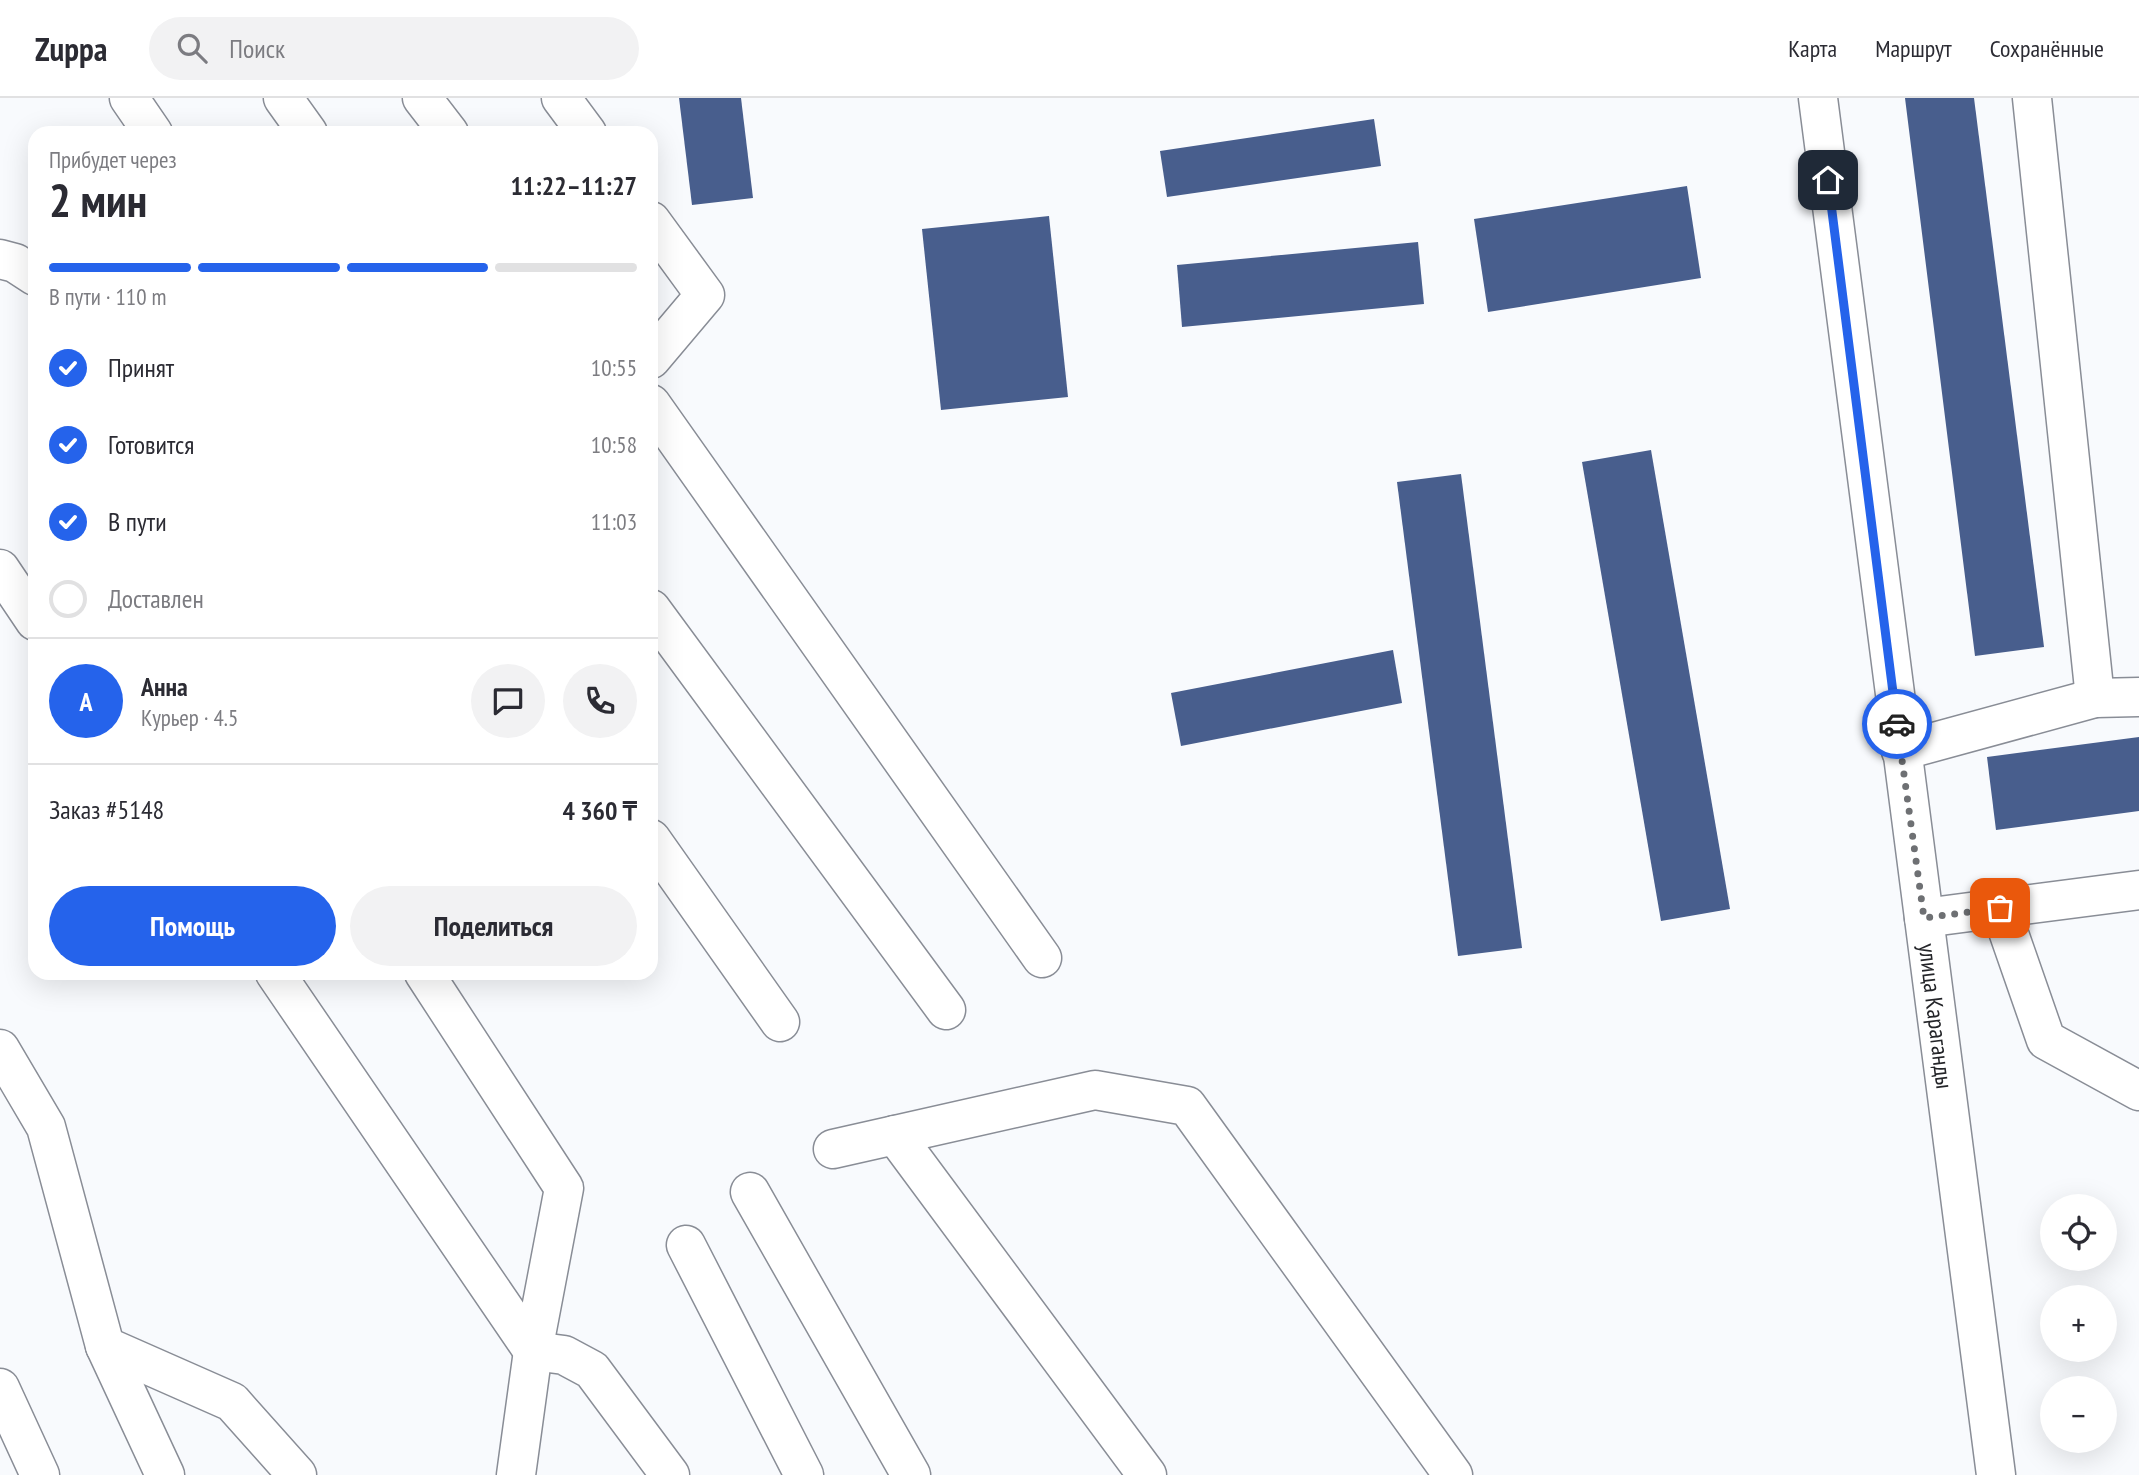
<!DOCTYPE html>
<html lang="ru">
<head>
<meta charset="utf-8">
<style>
	body { margin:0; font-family:"PT Sans Narrow",sans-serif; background:#f2f2f3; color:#2b2b33; height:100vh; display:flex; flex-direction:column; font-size:26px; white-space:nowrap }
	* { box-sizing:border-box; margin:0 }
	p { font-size:23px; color:#7c7c81 }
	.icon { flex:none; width:38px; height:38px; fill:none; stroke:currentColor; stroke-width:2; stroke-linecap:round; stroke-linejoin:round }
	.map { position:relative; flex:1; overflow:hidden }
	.drawer { position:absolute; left:28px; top:28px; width:630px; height:854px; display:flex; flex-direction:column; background:#fff; border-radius:21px; box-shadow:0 7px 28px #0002 }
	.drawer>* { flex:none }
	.buttons { position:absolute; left:2040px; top:1096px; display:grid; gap:14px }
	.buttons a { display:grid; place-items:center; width:77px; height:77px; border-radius:50%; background:#fff; box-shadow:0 7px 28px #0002; font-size:35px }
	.pin { position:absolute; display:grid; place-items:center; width:60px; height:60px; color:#fff; margin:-30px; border-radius:14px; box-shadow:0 4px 10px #0006 }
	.courier { position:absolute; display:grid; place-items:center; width:70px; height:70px; margin:-35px; border:5px solid #2563eb; border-radius:50%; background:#fff; color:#222; box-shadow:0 2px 9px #0007 }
	.summary em { font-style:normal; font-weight:700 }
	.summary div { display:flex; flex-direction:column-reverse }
	.summary { display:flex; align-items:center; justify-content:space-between; height:119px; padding:0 21px }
	h1 { font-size:46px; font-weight:700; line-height:52px }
	.bar { display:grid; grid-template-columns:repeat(4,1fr); gap:10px 7px; align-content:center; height:84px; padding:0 21px }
	.bar i { height:9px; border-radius:5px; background:#e1e1e2 }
	.bar .selected { background:#2563eb }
	.bar p { grid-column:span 4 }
	.line { display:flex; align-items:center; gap:18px; padding:0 21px; border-top:2px solid #e1e1e2 }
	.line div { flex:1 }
	.round { display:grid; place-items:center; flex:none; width:74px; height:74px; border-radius:37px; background:#f2f2f3 }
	ol { padding:0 21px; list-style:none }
	li { display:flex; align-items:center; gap:21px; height:77px }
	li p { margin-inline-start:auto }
	li .icon { padding:7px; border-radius:50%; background:#2563eb; color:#fff; stroke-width:4 }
	li:last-child { color:#7c7c81 }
	li i { width:38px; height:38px; border:4px solid #e1e1e2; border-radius:50% }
	.action { display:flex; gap:14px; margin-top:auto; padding:14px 21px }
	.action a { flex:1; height:80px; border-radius:42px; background:#2563eb; color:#fff; font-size:28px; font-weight:700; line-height:80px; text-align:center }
	.action a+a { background:#f2f2f3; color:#2b2b33 }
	header { display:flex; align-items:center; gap:42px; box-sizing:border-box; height:98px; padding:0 35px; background:#fff; border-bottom:2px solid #e1e1e2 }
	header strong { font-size:33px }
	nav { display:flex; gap:38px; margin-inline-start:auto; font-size:24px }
	.search { width:490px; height:63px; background:#f2f2f3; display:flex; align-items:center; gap:18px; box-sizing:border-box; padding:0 24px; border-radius:38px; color:#7c7c81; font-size:26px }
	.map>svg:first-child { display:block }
	.building { fill:#485e8d }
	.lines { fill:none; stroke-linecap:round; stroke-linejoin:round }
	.minor-casing { stroke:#898d96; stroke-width:41 }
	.major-casing { stroke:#898d96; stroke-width:41 }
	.minor { stroke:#fff; stroke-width:38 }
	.major { stroke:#fff; stroke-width:38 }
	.done { stroke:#6e7073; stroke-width:7; stroke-dasharray:0 12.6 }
	.route { stroke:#2563eb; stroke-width:9 }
	.labels { text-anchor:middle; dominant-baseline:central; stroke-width:7; stroke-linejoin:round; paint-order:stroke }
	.street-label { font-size:24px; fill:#242529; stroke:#fff }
</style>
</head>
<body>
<header>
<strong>Zuppa</strong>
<div class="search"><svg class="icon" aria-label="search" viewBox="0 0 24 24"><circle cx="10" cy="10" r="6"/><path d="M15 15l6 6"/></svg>Поиск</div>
<nav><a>Карта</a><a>Маршрут</a><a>Сохранённые</a></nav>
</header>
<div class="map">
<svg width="2139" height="1377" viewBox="0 0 2139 1377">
	<rect width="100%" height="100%" fill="#f8fafd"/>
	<g class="building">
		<path d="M679,0H741L753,100L692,107Z"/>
		<path d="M1905,0H1974L2044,549L1975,558Z"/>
		<path d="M1374,21L1381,68L1167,99L1160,53Z"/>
		<path d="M1687,88L1701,180L1488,214L1474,121Z"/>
		<path d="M1049,118L1068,299L941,312L922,131Z"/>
		<path d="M1418,144L1424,206L1182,229L1177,167Z"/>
		<path d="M1651,352L1730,811L1661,823L1582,364Z"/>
		<path d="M1461,376L1522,850L1458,858L1397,384Z"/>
		<path d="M1393,552L1402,605L1181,648L1171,595Z"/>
		<path d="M2139,639V713L1996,732L1987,659Z"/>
	</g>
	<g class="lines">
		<defs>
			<g id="minor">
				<path d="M129,0L153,35"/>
				<path d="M283,0L308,35"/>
				<path d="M422,0L449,35"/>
				<path d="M561,0L587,35"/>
				<path d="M2032,0L2095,600"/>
				<path d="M651,123L705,197L651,261"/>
				<path d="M0,161L15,165L35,178"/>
				<path d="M651,306L1042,860"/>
				<path d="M0,471L35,523"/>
				<path d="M651,511L946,912"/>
				<path d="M1901,653L2095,600L2139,599"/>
				<path d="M651,741L780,924"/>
				<path d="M2000,810L2046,942L2139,993"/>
				<path d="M1924,820L2139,792"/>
				<path d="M275,875L533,1253L564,1257L592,1272L670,1377"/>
				<path d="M424,875L564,1090L533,1253L516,1377"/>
				<path d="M0,951L46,1029L105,1248L232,1304L297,1377"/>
				<path d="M895,1037L1147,1377"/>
				<path d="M833,1051L1095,992L1187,1008L1453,1377"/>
				<path d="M750,1094L911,1377"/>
				<path d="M686,1147L804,1377"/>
				<path d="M105,1248L165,1377"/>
				<path d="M0,1290L40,1377"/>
			</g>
			<path id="major" d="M1818,0L1996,1377"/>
		</defs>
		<use href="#minor" class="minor-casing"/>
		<use href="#major" class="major-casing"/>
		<use href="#minor" class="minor"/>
		<use href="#major" class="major"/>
	</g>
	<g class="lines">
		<path class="done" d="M1897,626L1924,820L2000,810"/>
		<path class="route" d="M1828,82L1897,626"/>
	</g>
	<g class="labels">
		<g class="street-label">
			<text transform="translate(1936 918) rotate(83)">улица Караганды</text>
		</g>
	</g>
</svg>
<div class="buttons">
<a><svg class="icon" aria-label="locate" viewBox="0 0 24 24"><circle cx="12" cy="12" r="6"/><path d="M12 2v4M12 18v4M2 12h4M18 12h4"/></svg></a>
<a>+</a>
<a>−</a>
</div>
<div class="pin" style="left:2000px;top:810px;background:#ea580c"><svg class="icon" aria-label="bag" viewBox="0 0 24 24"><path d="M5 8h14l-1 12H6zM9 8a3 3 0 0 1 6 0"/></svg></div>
<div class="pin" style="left:1828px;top:82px;background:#1f2937"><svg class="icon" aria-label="home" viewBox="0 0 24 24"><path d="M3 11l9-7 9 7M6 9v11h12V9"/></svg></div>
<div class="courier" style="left:1897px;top:626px"><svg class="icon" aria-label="car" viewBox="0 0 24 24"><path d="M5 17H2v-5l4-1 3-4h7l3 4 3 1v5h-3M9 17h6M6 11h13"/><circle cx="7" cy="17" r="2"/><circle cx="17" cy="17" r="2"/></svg></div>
<section class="drawer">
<div class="summary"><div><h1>2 мин</h1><p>Прибудет через</p></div><em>11:22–11:27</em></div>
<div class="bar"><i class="selected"></i><i class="selected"></i><i class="selected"></i><i></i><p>В пути · 110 m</p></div>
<ol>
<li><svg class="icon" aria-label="check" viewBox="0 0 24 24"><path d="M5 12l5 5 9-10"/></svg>Принят<p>10:55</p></li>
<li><svg class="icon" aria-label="check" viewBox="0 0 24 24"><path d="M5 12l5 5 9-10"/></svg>Готовится<p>10:58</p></li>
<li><svg class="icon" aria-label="check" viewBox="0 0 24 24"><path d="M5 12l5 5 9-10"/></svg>В пути<p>11:03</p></li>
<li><i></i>Доставлен</li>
</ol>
<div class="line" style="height:126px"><b class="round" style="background:#2563eb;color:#fff">А</b><div><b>Анна</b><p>Курьер · 4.5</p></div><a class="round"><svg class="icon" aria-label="chat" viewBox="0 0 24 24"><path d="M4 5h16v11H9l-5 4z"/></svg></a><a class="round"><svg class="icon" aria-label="phone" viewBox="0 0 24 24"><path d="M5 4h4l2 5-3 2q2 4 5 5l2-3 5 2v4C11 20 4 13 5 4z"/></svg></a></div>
<div class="line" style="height:91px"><div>Заказ #5148</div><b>4 360 ₸</b></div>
<div class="action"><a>Помощь</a><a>Поделиться</a></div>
</section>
</div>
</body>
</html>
